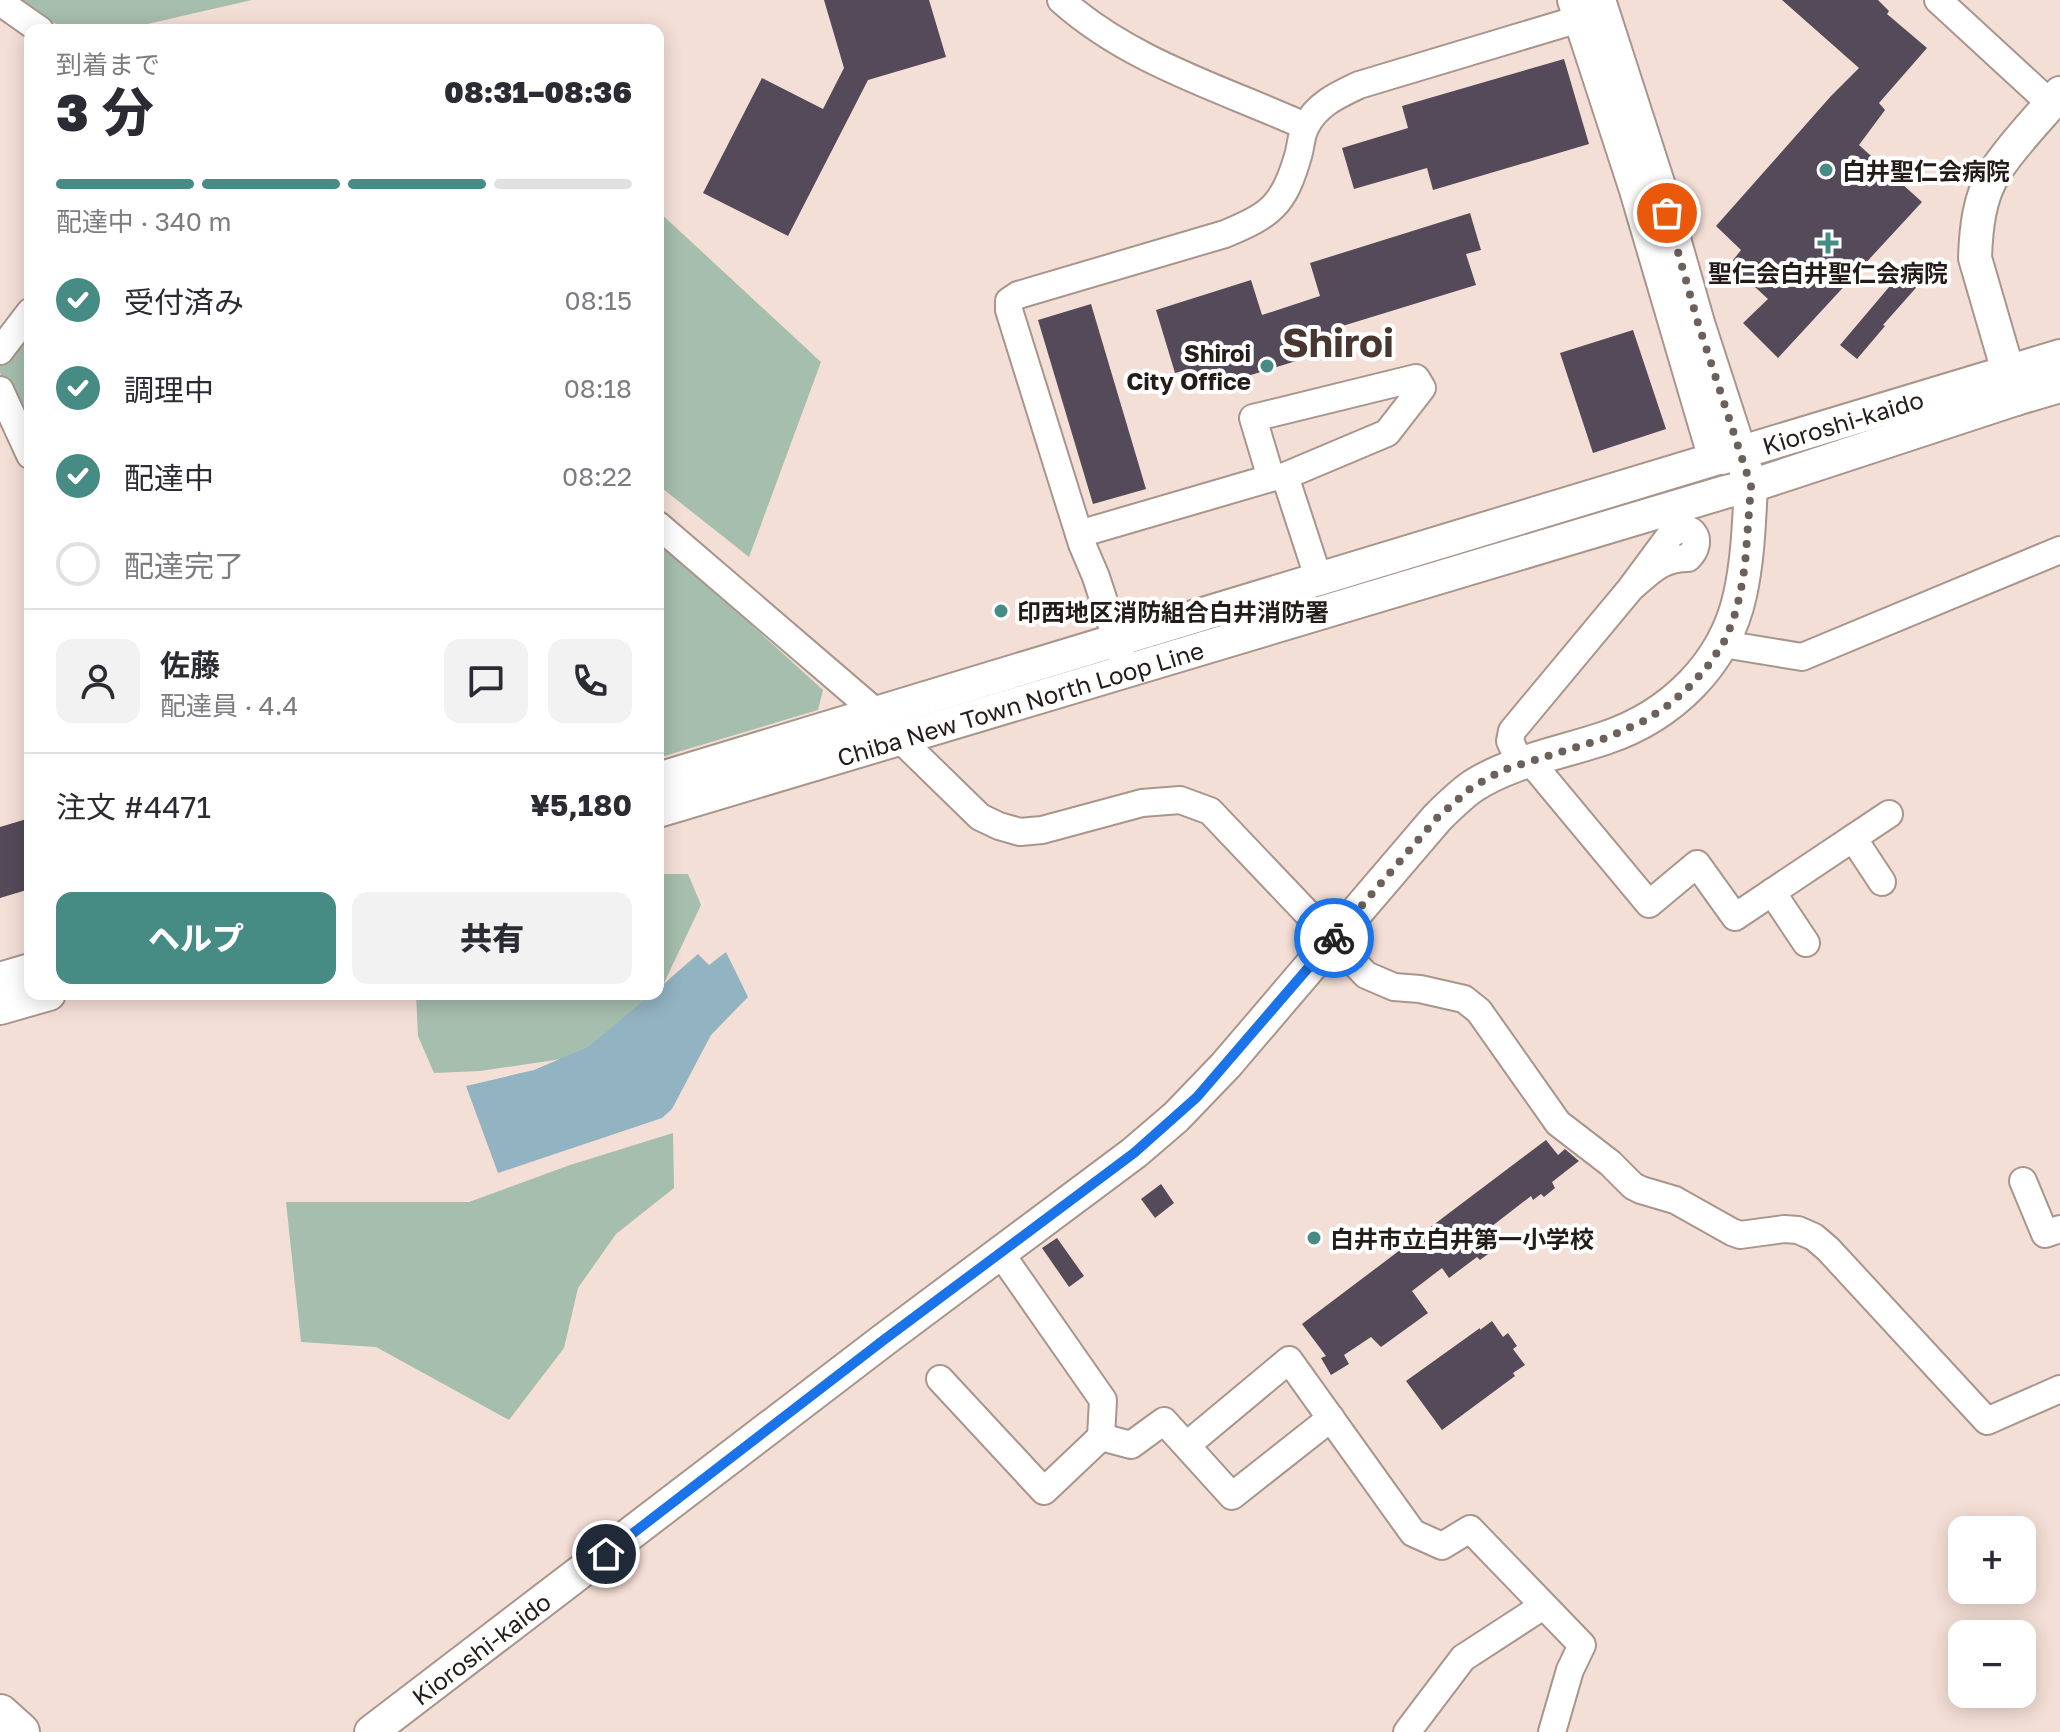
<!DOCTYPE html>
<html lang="ja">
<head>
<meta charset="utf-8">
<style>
	body { margin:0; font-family:"Golos Text","Noto Sans JP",sans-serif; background:#f2f2f3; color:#2b2b33; height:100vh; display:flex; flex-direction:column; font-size:30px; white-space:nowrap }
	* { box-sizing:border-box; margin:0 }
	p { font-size:26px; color:#7c7c81 }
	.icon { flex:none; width:44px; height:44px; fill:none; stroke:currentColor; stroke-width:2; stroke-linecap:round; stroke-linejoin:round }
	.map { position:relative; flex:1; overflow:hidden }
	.drawer { position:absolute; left:24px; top:24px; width:640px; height:976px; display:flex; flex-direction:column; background:#fff; border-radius:16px; box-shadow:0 4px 20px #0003 }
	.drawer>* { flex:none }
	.fabs { position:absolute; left:1948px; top:1516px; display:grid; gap:16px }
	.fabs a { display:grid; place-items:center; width:88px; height:88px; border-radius:16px; background:#fff; box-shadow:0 4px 20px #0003; font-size:40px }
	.pin { position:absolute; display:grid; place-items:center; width:68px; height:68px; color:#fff; margin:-34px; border:4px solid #fff; border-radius:50%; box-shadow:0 2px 8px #0007 }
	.courier { position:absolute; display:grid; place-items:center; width:80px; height:80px; margin:-40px; border:6px solid #1a73e8; border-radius:50%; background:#fff; color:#222; box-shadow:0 2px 10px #0007 }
	.head em { font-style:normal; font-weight:800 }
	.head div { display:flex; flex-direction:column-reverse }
	.head { display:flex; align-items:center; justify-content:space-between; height:136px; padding:0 32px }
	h1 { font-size:52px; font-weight:800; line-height:60px }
	.bar { display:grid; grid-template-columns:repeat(4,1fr); gap:12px 8px; align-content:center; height:96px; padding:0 32px }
	.bar i { height:10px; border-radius:6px; background:#e1e1e2 }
	.bar .active { background:#468c84 }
	.bar p { grid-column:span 4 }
	.line { display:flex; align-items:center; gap:20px; padding:0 32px; border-top:2px solid #e1e1e2 }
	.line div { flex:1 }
	.round { display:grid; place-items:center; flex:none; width:84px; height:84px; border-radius:16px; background:#f2f2f3 }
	ol { padding:0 32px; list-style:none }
	li { display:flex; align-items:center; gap:24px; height:88px }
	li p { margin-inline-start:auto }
	li .icon { padding:8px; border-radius:50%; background:#468c84; color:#fff; stroke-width:4 }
	li:last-child { color:#7c7c81 }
	li i { width:44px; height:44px; border:4px solid #e1e1e2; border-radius:50% }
	.button { display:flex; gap:16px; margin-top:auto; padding:16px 32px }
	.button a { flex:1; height:92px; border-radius:16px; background:#468c84; color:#fff; font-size:32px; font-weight:800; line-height:92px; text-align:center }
	.button a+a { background:#f2f2f3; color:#2b2b33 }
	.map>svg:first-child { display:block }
	.green { fill:#a6beae }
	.water { fill:#92b3c2 }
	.building { fill:#544a59 }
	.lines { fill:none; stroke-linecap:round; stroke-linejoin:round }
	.minor-casing { stroke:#a8958c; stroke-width:30 }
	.major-casing { stroke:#a8958c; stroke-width:36 }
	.highway-casing { stroke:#a8958c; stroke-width:42 }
	.minor { stroke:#fff; stroke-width:26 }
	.major { stroke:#fff; stroke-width:32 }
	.highway { stroke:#fff; stroke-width:38 }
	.done { stroke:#6c605a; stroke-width:8; stroke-dasharray:0 14.4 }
	.route { stroke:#1a73e8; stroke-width:10 }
	.poi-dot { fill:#468c84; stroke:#fff; stroke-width:3 }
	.labels { text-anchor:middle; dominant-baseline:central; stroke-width:8; stroke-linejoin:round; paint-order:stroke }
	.poi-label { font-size:24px; font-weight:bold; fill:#231c18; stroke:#fff; text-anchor:start }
	.street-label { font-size:24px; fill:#231c18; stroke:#fff }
	.town-label { font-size:40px; font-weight:bold; fill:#483730; stroke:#fff }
</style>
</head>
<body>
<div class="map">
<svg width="2060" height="1732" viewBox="0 0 2060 1732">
	<rect width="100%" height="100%" fill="#f4dfd6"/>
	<g class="green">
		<path d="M20,0H252L121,30H65Z"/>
		<path d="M658,211L821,362L749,557L658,485Z"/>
		<path d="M30,323V437L0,373V361Z"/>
		<path d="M658,537L736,602L733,608L823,690L818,710L658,758Z"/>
		<path d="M658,874H688L701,905L664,983L658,990Z"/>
		<path d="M416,994H655L609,1052L480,1071L434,1073L418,1036Z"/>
		<path d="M673,1133L674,1188L616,1234L578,1288L564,1348L509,1420L376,1347L301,1342L286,1202H469L570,1165Z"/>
	</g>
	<path class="water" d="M726,952L748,997L711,1035L672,1109L662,1118L498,1173L466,1086L534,1070L588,1047L652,994H658V989L698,954L709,965Z"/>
	<g class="building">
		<path d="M824,0H929L946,57L868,80L788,236L703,193L762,78L823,109L844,68Z"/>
		<path d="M1782,0H1878L1889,11L1887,14L1927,48L1879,103L1885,110L1859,145L1922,202L1778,358L1743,323L1768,299L1730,264L1741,250L1716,226L1831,96L1859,68Z"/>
		<path d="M1564,59L1589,144L1433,190L1427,168L1354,189L1342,148L1408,128L1402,106Z"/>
		<path d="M1470,213L1481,250L1466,254L1476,285L1336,328L1342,347L1202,390L1199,380L1190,383L1186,370L1175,373L1156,310L1251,280L1262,315L1320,296L1310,263Z"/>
		<path d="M1906,267L1922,281L1883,325L1885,326L1857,359L1840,345Z"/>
		<path d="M1091,304L1146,489L1093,504L1038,320Z"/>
		<path d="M1633,330L1666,429L1593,453L1560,353Z"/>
		<path d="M30,818V889L0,898V827Z"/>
		<path d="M1546,1140L1558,1155L1565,1149L1579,1161L1552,1182L1555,1188L1544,1197L1541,1194L1533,1200L1531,1196L1487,1230L1499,1246L1480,1260L1477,1257L1449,1278L1442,1268L1412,1291L1428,1313L1381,1347L1371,1337L1344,1355L1349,1364L1331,1375L1321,1358L1326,1356L1302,1324Z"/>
		<path d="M1161,1184L1174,1203L1155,1218L1141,1199Z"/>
		<path d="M1057,1238L1084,1276L1069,1287L1042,1248Z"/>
		<path d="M1492,1321L1503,1337L1508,1333L1517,1346L1513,1349L1525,1365L1513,1373L1515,1376L1442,1430L1406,1381L1480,1328V1330Z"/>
	</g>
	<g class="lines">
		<defs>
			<g id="minor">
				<path d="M1061,0C1130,62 1223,89 1305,126"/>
				<path d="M1938,0L2051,104"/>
				<path d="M0,2L40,30"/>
				<path d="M0,351L30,312"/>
				<path d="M0,390L30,455"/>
				<path d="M1285,476L1319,580"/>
				<path d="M658,525L877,713"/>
				<path d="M1079,534L1271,478L1285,476L1387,433L1422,388L1416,378L1253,418L1271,478"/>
				<path d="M1723,644L1802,657L2060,550"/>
				<path d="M1122,657L1096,577L1082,544L1009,310V301L1018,295L1225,234C1271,215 1284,205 1298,156C1301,147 1301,134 1306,126C1317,104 1338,95 1359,85L1599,13"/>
				<path d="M899,738L980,817L999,826L1020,832L1042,830L1142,803L1180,800L1210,811L1366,975L1394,987L1420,989L1464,999L1479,1011L1558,1123L1610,1163L1633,1186L1641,1190L1675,1200L1732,1232L1740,1235L1784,1229L1798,1230L1814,1237L1828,1249L1987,1421L2060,1389"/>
				<path d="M1530,761L1649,904L1697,864L1735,917L1889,814"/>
				<path d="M1521,765L1510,741L1512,731L1631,588L1671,534C1693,519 1705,542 1688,558C1661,558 1650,572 1631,588"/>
				<path d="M1853,838L1882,882"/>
				<path d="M1772,892L1806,943"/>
				<path d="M2023,1181L2045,1234L2060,1229"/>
				<path d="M1001,1254L1103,1400L1101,1437L1131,1445L1164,1421L1232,1496L1331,1418"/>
				<path d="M940,1379L1044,1491L1101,1437"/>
				<path d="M1187,1445L1289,1360L1413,1533L1442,1546L1470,1529L1582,1645L1570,1670L1552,1732"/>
				<path d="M1407,1732L1463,1658L1543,1606"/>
			</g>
			<g id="major">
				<path d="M2016,399L2060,386"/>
				<path id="s1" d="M1722,458L2060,356"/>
				<path d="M658,779L1715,459L1636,190L1574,0"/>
				<path id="s2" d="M658,811L1725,492L1751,486L1698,323L1659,186L1599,0"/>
				<path d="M0,979L30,970"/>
				<path d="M0,1008L49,994"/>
				<path id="s3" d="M371,1732L885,1339L1134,1153L1176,1117L1226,1065L1437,818C1448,807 1460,795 1473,786C1512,761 1561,753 1605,738C1671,716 1725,664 1740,595C1748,559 1749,522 1751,486L2016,399L1975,258C1976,229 1979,197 1995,172C2011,146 2040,117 2060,93"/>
			</g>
			<path id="highway" d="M0,1714L20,1732"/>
		</defs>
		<use href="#minor" class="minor-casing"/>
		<use href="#major" class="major-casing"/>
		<use href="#highway" class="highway-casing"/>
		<use href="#minor" class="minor"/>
		<use href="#major" class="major"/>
		<use href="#highway" class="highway"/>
	</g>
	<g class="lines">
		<path class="done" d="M1334,938L1437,818L1472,787L1503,770L1609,737L1646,720L1670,704L1690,686L1707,667L1723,644L1733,621L1740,595L1745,565L1751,486L1698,323L1667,213"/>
		<path class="route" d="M606,1554L885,1339L1134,1153L1197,1097L1334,938"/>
	</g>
	<g class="poi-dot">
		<circle cx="1826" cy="170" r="8"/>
		<path d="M1824 231h8v8h8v8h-8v8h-8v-8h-8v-8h8z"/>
		<circle cx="1267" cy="366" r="8"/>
		<circle cx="1001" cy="611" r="8"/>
		<circle cx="1314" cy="1238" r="8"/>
	</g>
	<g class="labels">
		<g class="poi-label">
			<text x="1842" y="170">白井聖仁会病院</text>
			<text x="1828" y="272" text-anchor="middle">聖仁会白井聖仁会病院</text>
			<text x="1251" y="352" text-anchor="end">Shiroi<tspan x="1251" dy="28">City Office</tspan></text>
			<text x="1017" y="611">印西地区消防組合白井消防署</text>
			<text x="1330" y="1238">白井市立白井第一小学校</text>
		</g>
		<g class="street-label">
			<text stroke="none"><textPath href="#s1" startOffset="126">Kioroshi-kaido</textPath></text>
			<text stroke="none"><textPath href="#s2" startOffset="378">Chiba New Town North Loop Line</textPath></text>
			<text stroke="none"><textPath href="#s3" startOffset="138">Kioroshi-kaido</textPath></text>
		</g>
		<g class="town-label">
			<text x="1338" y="342">Shiroi</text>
		</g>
	</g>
</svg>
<div class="fabs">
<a>+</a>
<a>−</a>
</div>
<div class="pin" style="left:1667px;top:213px;background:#ea580c"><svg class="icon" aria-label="bag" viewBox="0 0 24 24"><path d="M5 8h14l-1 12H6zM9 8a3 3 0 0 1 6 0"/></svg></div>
<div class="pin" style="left:606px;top:1554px;background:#1f2937"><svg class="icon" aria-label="home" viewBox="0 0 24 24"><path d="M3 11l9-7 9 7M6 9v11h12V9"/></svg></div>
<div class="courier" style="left:1334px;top:938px"><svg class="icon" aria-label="bike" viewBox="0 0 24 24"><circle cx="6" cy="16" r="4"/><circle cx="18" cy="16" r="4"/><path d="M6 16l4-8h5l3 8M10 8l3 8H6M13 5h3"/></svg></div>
<section class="drawer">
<div class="head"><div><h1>3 分</h1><p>到着まで</p></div><em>08:31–08:36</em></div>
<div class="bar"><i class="active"></i><i class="active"></i><i class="active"></i><i></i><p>配達中 · 340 m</p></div>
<ol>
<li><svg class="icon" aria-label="check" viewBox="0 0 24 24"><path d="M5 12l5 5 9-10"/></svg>受付済み<p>08:15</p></li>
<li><svg class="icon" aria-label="check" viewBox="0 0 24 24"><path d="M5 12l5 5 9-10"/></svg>調理中<p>08:18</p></li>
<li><svg class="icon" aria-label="check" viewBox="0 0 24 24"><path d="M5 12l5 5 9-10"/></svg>配達中<p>08:22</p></li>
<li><i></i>配達完了</li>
</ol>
<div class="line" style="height:144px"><a class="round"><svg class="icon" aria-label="person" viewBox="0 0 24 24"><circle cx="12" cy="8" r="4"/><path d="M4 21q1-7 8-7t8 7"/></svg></a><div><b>佐藤</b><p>配達員 · 4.4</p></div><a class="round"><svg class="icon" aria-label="chat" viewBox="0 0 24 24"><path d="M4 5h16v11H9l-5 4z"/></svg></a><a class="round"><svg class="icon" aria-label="phone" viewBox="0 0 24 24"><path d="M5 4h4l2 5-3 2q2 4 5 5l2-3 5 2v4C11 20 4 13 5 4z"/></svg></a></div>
<div class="line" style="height:104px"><div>注文 #4471</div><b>¥5,180</b></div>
<div class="button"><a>ヘルプ</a><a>共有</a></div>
</section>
</div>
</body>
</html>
